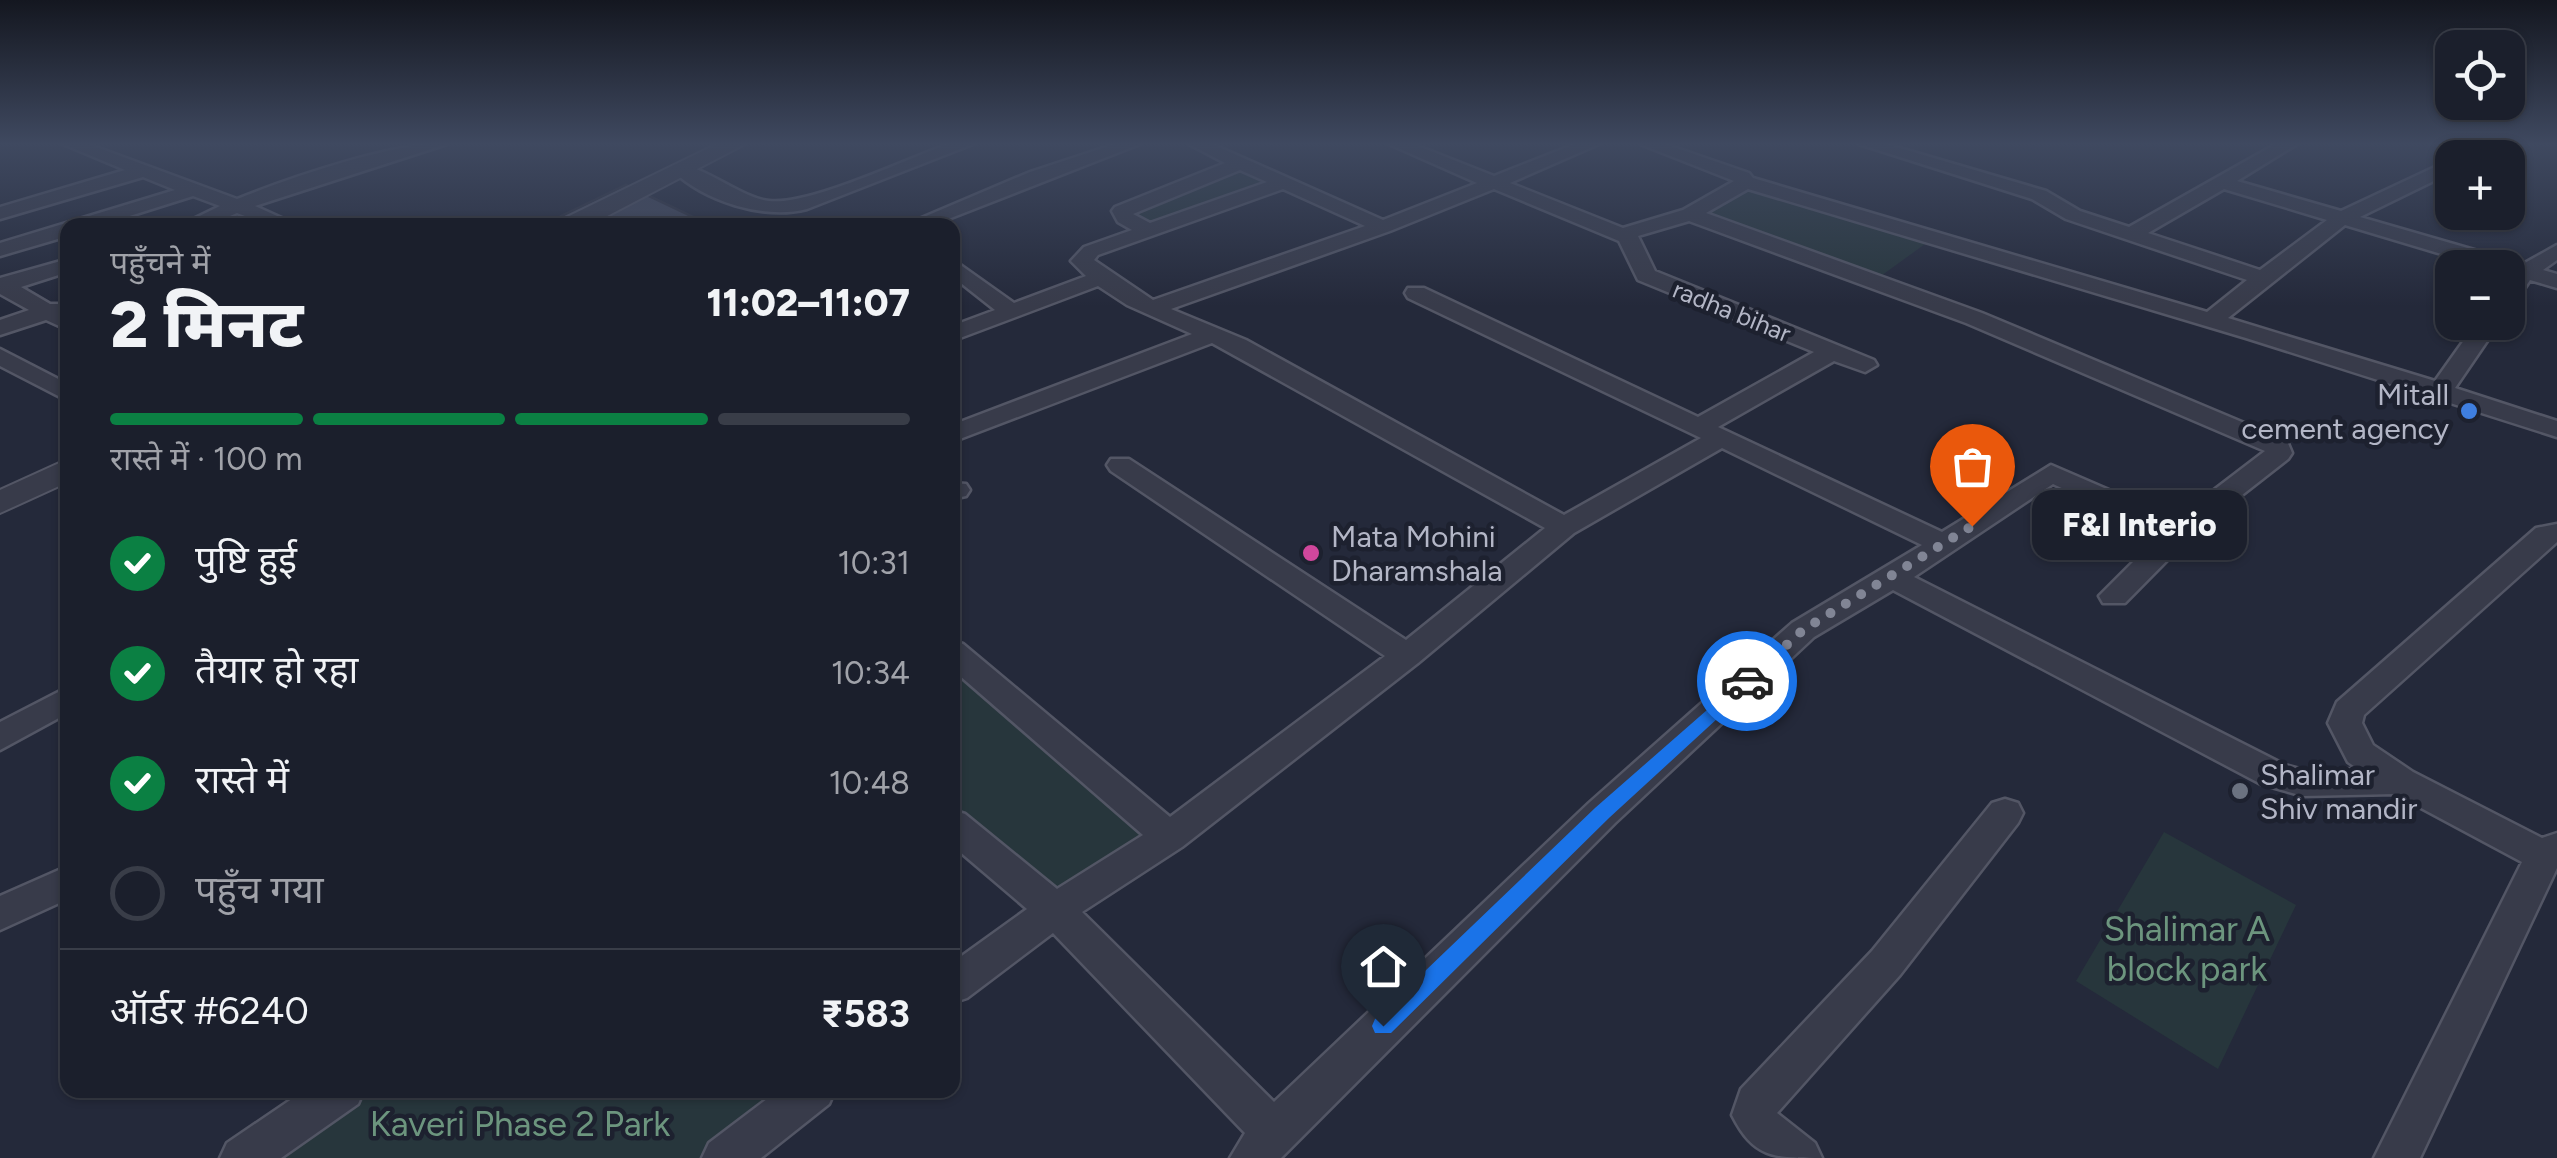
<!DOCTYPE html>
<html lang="hi">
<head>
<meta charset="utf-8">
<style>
	body { margin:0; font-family:Figtree,"Noto Sans Devanagari",sans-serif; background:#242734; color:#f1f3f6; height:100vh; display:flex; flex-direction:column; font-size:38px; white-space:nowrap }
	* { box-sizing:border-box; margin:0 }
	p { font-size:32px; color:#a0a2a9 }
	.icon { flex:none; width:55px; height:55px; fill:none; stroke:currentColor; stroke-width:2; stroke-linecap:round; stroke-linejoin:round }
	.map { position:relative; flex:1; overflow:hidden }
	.side { position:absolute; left:60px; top:218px; width:900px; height:880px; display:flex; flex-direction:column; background:#1b1f2c; border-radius:20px; box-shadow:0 2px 8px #0004,0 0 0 2px #393d48 }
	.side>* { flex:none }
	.buttons { position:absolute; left:2435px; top:30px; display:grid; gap:20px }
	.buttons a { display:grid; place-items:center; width:90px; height:90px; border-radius:20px; background:#1b1f2c; box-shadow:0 2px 8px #0004,0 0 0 2px #393d48; font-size:50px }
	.pin { position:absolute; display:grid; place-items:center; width:85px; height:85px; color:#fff; margin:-102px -42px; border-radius:50% 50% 50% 0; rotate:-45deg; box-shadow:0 0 10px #0007 }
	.pin .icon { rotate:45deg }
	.courier { position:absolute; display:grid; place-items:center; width:100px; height:100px; margin:-50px; border:8px solid #1a73e8; border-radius:50%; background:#fff; color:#222; box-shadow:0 2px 12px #0007 }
	.bubble { position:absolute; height:70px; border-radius:20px; background:#1b1f2c; box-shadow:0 2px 8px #0004,0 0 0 2px #393d48; font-size:32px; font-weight:800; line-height:70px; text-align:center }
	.summary em { font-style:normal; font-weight:800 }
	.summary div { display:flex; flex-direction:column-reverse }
	.summary { display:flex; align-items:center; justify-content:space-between; height:170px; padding:0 50px }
	h1 { font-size:65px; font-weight:800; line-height:75px }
	.bar { display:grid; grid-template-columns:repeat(4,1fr); gap:15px 10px; align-content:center; height:120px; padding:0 50px }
	.bar i { height:12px; border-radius:8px; background:#393d48 }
	.bar .on { background:#0b8043 }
	.bar p { grid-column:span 4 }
	.line { display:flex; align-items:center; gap:25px; padding:0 50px; border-top:2px solid #393d48 }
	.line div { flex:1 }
	ol { padding:0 50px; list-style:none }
	li { display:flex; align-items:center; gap:30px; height:110px }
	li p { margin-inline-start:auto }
	li .icon { padding:10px; border-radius:50%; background:#0b8043; color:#fff; stroke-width:4 }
	li:last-child { color:#a0a2a9 }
	li i { width:55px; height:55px; border:5px solid #393d48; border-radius:50% }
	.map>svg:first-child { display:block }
	.green { fill:#27363c }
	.building { fill:#43485b; stroke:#2f3240; stroke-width:2.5 }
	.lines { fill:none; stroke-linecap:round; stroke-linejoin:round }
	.minor-casing { stroke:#535665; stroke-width:5 }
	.tertiary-casing { stroke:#535665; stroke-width:4 }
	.minor { fill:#383b4a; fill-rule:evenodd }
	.tertiary { fill:#383b4a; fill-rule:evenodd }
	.route { fill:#1a73e8 }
	.done { stroke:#818595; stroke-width:10; stroke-dasharray:0 18 }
	.shop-dot { fill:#3f7fe0; stroke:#1d212f; stroke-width:4 }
	.hotel-dot { fill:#d1479c; stroke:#1d212f; stroke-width:4 }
	.worship-dot { fill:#6b7280; stroke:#1d212f; stroke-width:4 }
	.labels { text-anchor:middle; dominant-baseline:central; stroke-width:9; stroke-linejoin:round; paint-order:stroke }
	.far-street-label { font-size:25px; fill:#b3b6c6; stroke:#1d212f }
	.poi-label { font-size:30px; fill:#b3b6c6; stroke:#1d212f; text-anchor:start }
	.near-park-label { font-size:35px; fill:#6c957e; stroke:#1d212f }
</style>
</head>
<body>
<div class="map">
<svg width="2557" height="1158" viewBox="0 0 2557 1158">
	<rect width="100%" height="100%" fill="#24293a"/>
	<g class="green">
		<path d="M1241,163L1284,182L1148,230L1121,213Z"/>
		<path d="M1746,182L1932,239L1874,281L1690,214Z"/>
		<path d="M952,659L1169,837L1055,910L953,817Z"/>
		<path d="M2164,832L2296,905L2218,1069L2076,981Z"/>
		<path d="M342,1090H787L725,1158H243Z"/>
	</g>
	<path class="building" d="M626,185L704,222L696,225H568L555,219Z"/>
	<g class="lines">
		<defs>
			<g id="minor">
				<path d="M63,144H88L237,199C287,179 396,141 447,144L255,206L297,225H269L237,213L209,225H181L220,206L193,196L101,225H68V236L0,256V243L175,190L143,177L0,219V207L125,170Z"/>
				<path d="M948,144H973L807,209C763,220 704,201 672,170L674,166C700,161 739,198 769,201C808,206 907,159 948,144Z"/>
				<path d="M1115,144H1140L933,225H905L1030,172Z"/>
				<path d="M1189,144H1212L1383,220L1477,183L1389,144H1413L1494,176L1575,144H1599L1510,183L1623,228L1683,210L1734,181L1640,144H1665L1749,173L1753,178L2207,312L2247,280L2066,219L2032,199L1859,144H1886L2046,191L2080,211L2129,227L2276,144H2297L2237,181L2341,211L2452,159V172L2360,217L2523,264L2557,245V260L2543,270L2557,274V288L2530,280L2516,301L2508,303V281L2512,275L2508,273V268H2488L2345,225L2228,318L2435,381L2477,322H2500L2455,388L2557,421V437L2246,338L1748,189L1706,213L1982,313L2287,441L2292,453L2288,459L2196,531L2125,603H2103L2099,596L2161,534L2053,484L1914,577L2285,765L2303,770L2358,769L2348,762L2328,723L2337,702L2536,528L2557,524V542L2364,715L2362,723L2373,745L2413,772L2542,838L2557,833V868L2420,1158H2374L2522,862L2395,794L2303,796L2261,784L1893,590L1814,637L1615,823L1281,1158H1230L1245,1133L1053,933L967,998L952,1003V963L1027,909L952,845V810L965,814L1057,889L1143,835L952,669V641L963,644L1170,817L1385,656L1111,471L1107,465L1111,459H1129L1406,640L1545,528L1212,343L952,442V425L1192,334L1127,305L1098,286L952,341V326L995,310L952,276V259L1014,303L1086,276L1071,261L1084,247L1132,230L1118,222L1112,211L1115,207L1225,163ZM1240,170L1267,182L1150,223L1133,214ZM1283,189L1365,226L1153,300L1094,260L1098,255ZM1494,189L1619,241L1638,280L1814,352L1698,417L1424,288H1408L1405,293L1408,298L1701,438L1564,515L1246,340L1171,309L1390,231ZM2224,189L2327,220L2260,270L2148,233ZM1689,221L1966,323L2265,451L2176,519L2051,465L1942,532L1718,427L1834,361L1865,372L1877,365L1874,360L1655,271L1638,236ZM1722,448L1922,545L1792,623L1589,803L1274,1102L1082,912L1182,847L1418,663L1574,533Z"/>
				<path d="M2483,144H2506L2484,158H2459Z"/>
				<path d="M68,259V272L21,287L50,304H63L68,330L46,320L0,335V320L29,310L0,294V278Z"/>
				<path d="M0,349L68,384V401L0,366Z"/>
				<path d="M952,483L966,484L970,490L966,496L952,499Z"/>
				<path d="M68,687V713L0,750V722Z"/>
				<path d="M2005,799L2018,803L2023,813L2018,823L1900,975L1777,1113L1815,1143L1822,1158C1772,1158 1754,1158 1732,1115L1741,1089L1872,951L1992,803Z"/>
				<path d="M68,866V899L0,930V896Z"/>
				<path d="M305,1090H364L358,1104L281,1158H220L227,1143Z"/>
				<path d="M779,1090H835L829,1104L761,1158H702L709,1143Z"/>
			</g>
			<g id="tertiary">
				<path d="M717,144H745L590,225H557L561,220Z"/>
				<path d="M68,459V482L0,513V490Z"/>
			</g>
		</defs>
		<use href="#minor" class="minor-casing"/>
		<use href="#tertiary" class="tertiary-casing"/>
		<use href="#minor" class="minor"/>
		<use href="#tertiary" class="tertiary"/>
	</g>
	<linearGradient id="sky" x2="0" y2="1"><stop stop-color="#141720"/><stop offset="0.47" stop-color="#3f4960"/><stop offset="1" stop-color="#3f4960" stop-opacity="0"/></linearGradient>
	<rect width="2557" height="306" fill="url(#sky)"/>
	<path class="route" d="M1747,675L1756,681L1754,685L1609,818L1391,1033H1375L1372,1026L1375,1019L1595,808Z"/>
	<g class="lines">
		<path class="done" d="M1747,681L1803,630L1972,526"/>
	</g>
	<circle class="shop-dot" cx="2469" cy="411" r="10"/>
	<circle class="hotel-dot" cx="1311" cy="553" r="10"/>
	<circle class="worship-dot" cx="2240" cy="791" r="10"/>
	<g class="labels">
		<g class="far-street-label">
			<text transform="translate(1732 311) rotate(22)">radha bihar</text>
		</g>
		<g class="poi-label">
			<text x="2449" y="394" text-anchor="end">Mitall<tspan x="2449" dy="34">cement agency</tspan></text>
			<text x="1331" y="536">Mata Mohini<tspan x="1331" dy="34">Dharamshala</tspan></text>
			<text x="2260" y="774">Shalimar<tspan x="2260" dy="34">Shiv mandir</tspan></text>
		</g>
		<g class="near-park-label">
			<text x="2187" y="929">Shalimar A<tspan x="2187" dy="40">block park</tspan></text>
			<text x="520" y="1124">Kaveri Phase 2 Park</text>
		</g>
	</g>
</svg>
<div class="buttons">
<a><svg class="icon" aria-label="locate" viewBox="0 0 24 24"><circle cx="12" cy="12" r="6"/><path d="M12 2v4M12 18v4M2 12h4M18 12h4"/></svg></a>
<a>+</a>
<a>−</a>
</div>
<div class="pin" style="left:1972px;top:526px;background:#ea580c"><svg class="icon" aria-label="bag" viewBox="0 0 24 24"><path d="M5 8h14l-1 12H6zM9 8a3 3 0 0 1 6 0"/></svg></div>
<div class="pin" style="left:1383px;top:1026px;background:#1f2937"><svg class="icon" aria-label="home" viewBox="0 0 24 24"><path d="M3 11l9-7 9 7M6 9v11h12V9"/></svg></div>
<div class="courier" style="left:1747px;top:681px"><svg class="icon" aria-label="car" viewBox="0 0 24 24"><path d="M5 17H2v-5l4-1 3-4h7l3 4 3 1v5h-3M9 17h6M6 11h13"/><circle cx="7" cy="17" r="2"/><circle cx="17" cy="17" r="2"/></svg></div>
<div class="bubble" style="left:2032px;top:490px;width:215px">F&amp;I Interio</div>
<section class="side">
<div class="summary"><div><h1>2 मिनट</h1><p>पहुँचने में</p></div><em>11:02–11:07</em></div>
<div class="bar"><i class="on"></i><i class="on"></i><i class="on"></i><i></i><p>रास्ते में · 100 m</p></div>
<ol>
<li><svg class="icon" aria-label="check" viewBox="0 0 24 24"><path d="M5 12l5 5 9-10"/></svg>पुष्टि हुई<p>10:31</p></li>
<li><svg class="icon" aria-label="check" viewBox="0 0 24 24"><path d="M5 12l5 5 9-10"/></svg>तैयार हो रहा<p>10:34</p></li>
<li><svg class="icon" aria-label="check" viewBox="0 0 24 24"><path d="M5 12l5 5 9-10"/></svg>रास्ते में<p>10:48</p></li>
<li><i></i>पहुँच गया</li>
</ol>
<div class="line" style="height:130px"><div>ऑर्डर #6240</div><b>₹583</b></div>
</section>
</div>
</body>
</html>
